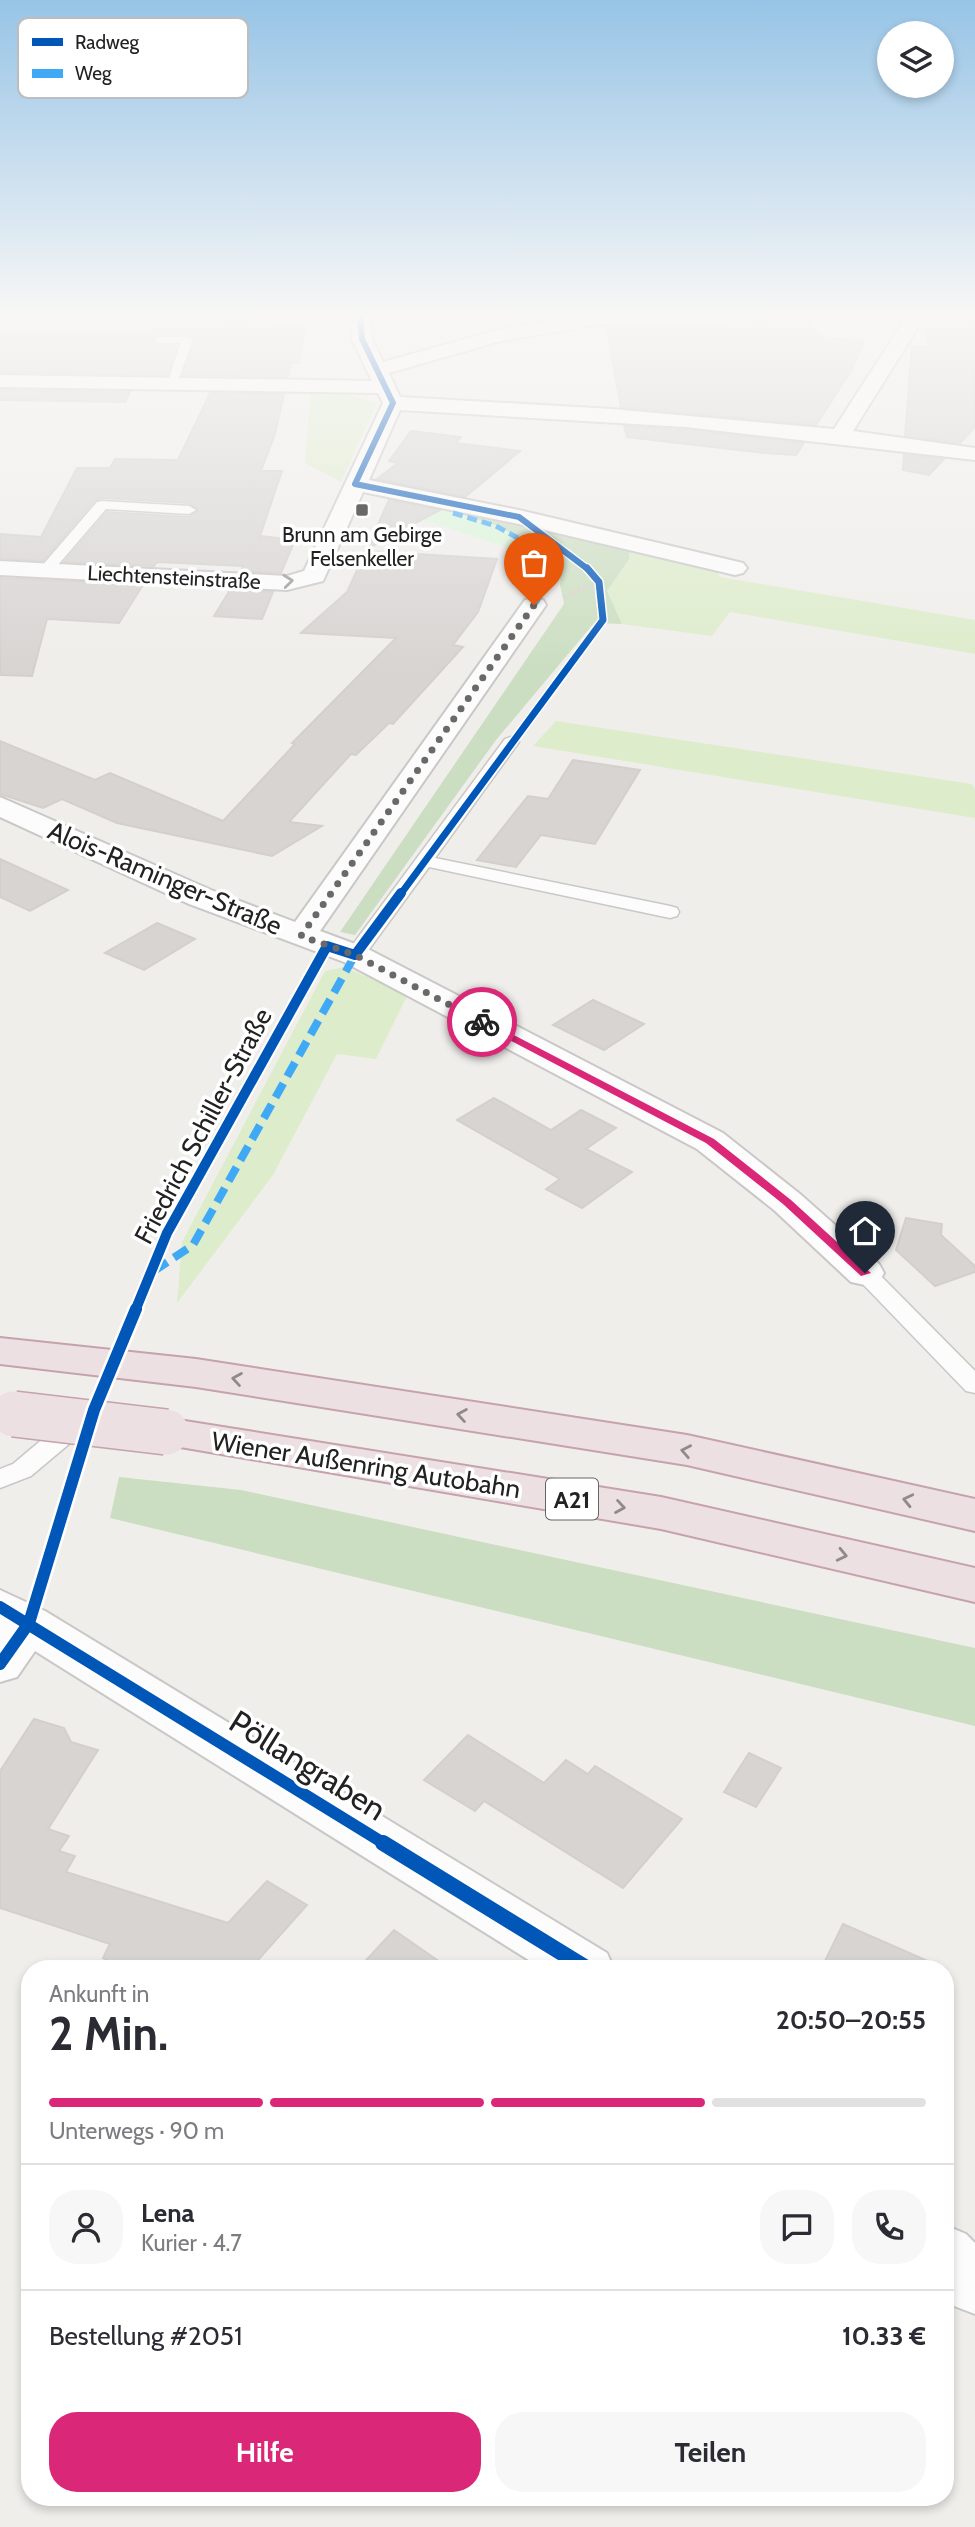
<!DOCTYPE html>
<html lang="de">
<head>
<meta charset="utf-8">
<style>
	body { margin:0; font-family:Cabin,sans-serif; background:#f7f7f7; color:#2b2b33; height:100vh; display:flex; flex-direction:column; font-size:26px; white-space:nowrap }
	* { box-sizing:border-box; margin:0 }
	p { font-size:23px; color:#7c7c81 }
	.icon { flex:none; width:38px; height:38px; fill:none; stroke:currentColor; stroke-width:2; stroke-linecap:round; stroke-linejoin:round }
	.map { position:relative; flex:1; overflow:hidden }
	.side { position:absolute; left:21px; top:1960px; width:933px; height:546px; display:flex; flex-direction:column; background:#fff; border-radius:28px; box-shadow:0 4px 10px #0003 }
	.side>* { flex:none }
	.tools { position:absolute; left:877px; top:21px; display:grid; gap:14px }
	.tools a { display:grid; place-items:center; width:77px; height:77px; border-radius:50%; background:#fff; box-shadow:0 4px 10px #0003; font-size:35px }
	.pin { position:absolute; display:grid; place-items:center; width:60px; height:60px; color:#fff; margin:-72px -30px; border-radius:50% 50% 50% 0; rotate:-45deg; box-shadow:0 0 7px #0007 }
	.pin .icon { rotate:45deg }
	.courier { position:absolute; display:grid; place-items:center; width:70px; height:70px; margin:-35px; border:5px solid #db2777; border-radius:50%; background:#fff; color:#222; box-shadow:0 2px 9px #0007 }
	.summary em { font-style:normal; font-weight:800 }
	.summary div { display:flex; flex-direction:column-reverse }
	.summary { display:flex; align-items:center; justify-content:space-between; height:119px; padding:0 28px }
	h1 { font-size:46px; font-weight:800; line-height:52px }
	.bar { display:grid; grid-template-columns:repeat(4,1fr); gap:10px 7px; align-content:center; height:84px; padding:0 28px }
	.bar i { height:9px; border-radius:5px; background:#e1e1e2 }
	.bar .active { background:#db2777 }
	.bar p { grid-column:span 4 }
	.line { display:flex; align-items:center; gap:18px; padding:0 28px; border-top:2px solid #e1e1e2 }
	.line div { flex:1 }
	.round { display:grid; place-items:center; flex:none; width:74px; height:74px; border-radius:28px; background:#f7f7f7 }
	.primary-button { display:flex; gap:14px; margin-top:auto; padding:14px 28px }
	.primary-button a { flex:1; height:80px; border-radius:28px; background:#db2777; color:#fff; font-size:28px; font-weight:800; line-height:80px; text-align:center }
	.primary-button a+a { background:#f7f7f7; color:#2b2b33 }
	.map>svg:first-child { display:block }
	.grass { fill:#ddeccb }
	.forest { fill:#cbdec1 }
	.park { fill:#daf5da }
	.building { fill:#d7d4d2; stroke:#d3d0cc; stroke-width:2 }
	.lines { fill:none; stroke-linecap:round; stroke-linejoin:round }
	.service-casing { stroke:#c9c8c7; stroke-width:3 }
	.minor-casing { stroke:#c9c8c7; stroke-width:4 }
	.motorway-casing { stroke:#c5a2ac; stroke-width:4 }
	.path { stroke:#dccecd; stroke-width:3.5; stroke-dasharray:2.5 2.5; stroke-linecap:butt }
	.service { fill:#fdfcfc; fill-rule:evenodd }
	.minor { fill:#fdfcfc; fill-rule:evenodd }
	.motorway { fill:#ece0e2; fill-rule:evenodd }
	.motorway-bridge-casing { stroke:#c5a2ac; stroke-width:48; stroke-linecap:butt }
	.motorway-bridge { stroke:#ece0e2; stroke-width:45 }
	.quiet-far2 { stroke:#3fa9f5; stroke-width:5; stroke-dasharray:10 5; stroke-linecap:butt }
	.quiet-far1 { stroke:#3fa9f5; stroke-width:6; stroke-dasharray:12 6; stroke-linecap:butt }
	.quiet { stroke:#3fa9f5; stroke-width:8; stroke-dasharray:16 8; stroke-linecap:butt }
	.cycleway-far4-casing { stroke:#fff; stroke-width:9 }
	.cycleway-far3-casing { stroke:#fff; stroke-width:10 }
	.cycleway-far2-casing { stroke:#fff; stroke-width:14 }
	.cycleway-far1-casing { stroke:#fff; stroke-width:17 }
	.cycleway-casing { stroke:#fff; stroke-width:20 }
	.cycleway-far4 { stroke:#0057b8; stroke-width:6 }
	.cycleway-far3 { stroke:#0057b8; stroke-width:7 }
	.cycleway-far2 { stroke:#0057b8; stroke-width:10 }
	.cycleway-far1 { stroke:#0057b8; stroke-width:12 }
	.cycleway { stroke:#0057b8; stroke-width:16 }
	.oneway { stroke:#9a9a9a }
	.oneway2 { stroke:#918a8c }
	.route { fill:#db2777 }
	.done { stroke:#6a6968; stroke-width:7; stroke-dasharray:0 12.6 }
	.poi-dot { fill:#6a6968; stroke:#fff; stroke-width:2.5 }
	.labels { text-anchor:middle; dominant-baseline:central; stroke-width:7; stroke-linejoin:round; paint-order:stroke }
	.far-poi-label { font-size:21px; fill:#222; stroke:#fff }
	.far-street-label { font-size:21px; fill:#222; stroke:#fff }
	.shield { fill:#fff; stroke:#646464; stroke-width:2 }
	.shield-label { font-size:24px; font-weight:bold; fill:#222 }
	.street-label { font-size:26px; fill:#222; stroke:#fff }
	.near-street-label { font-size:32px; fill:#222; stroke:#fff }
	.key { fill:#fff; stroke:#bdbdbd; stroke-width:2 }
	.key-label { font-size:19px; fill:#222 }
</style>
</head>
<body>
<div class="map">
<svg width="975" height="2527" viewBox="0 0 975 2527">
	<rect width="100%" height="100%" fill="#f0eeeb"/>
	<g class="grass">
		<path d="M310,392H339L377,403L341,482L305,463Z"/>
		<path d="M630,546L714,568L720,577L975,620V654L730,612L712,636L622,624L607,591L629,561Z"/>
		<path d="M556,721L972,784L975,789V818L533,746Z"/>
		<path d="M344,967L408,994L376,1059L337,1054L273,1175L177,1303L182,1242L325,971Z"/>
	</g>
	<g class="forest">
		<path d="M419,501L630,546L629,560L607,591L622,624L594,623L496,740L355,935L340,932L564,604L555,560L500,527Z"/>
		<path d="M119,1477L241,1490L975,1648V1726L110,1518Z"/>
	</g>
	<path class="park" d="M419,501L500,527L555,561L561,582L524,597L517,551L396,510Z"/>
	<g class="building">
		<path d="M940,317L975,319V427L960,443L905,436L912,346L930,347L924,328H937Z"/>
		<path d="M159,319L306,324L299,363H291L288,377L183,375L195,339L187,334H160L152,339L153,342L176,346L168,375L0,372V330L152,333Z"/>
		<path d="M809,320L820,337L864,341L851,371L816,425L621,407L606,327Z"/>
		<path d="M0,390L130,392L125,402L0,400Z"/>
		<path d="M210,393L284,394L275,434L261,471H282L259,539L261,536L295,540L281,573L241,571L243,566L157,562L154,566L64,562L107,512L189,517L198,511L189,503L102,498L95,500L43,561L0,558V534L41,537L77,468H110L115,459L178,460Z"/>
		<path d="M624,426L685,430L804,443L796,455L764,453L627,437Z"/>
		<path d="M411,431L461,437L456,443L520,451L465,497L377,479L398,463L389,461Z"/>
		<path d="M904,455L944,459L929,475L903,470Z"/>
		<path d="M389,500L440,510L367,549Z"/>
		<path d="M366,551L497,559L478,612L453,645L463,647L393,724L389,723L356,755L351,754L289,822L322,826L272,856L117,823L62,799L43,808L0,794V741L95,780L110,773L223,821L295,744L292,743L396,638L301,633L347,592Z"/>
		<path d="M0,578L143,585L119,623L47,619L32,676L0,675Z"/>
		<path d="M230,590L273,592L262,619L214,616Z"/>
		<path d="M573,760L640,770L595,844L541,835L516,867L477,860L528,796L548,799Z"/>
		<path d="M0,859L68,890L30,911L0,897Z"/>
		<path d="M157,923L195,939L144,970L105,953Z"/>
		<path d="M593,1000L644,1024L604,1050L553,1025Z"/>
		<path d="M494,1098L551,1130L581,1110L616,1128L586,1149L632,1172L582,1208L546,1189L560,1179L457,1120Z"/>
		<path d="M906,1218L942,1224L941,1235L975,1266V1272L935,1286L896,1250Z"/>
		<path d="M34,1719L64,1728L71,1742L98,1750L48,1829L69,1836L59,1851L75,1856L66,1872L228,1923L267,1881L307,1905L250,1969H124L103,1958L110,1944L0,1908V1771Z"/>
		<path d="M468,1735L544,1783L566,1760L588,1774L595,1766L682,1819L623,1888L484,1801L475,1811L424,1780Z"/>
		<path d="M749,1753L781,1768L756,1807L724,1792Z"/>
		<path d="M843,1924L946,1969H821Z"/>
		<path d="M394,1930L450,1969H358Z"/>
	</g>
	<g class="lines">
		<defs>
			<g id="service">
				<path d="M187,337L193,340L177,383L167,386L180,343H160L154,340L160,337Z"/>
				<path d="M102,501L189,506L196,510L189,514L106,509L51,573H41V567L97,502Z"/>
				<path d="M511,737L519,742L435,858L670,906L677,908L679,912L677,916L670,918L429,867L362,959H348L346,955L348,951L505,739Z"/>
				<path d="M865,1266L873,1268L975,1371V1393L966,1391L857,1278L854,1273L857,1268Z"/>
				<path d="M79,1414L88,1416L91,1422L88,1428L31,1476L0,1488V1469L13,1464L70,1416Z"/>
			</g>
			<g id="minor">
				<path d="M351,316H369L372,339L383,362L498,330L582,316H709L700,322L603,324L500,341L389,373L400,397L612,409L834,429L907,316H925L853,431L975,448V460L685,427L400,410L369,480L519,510L743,563L747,568L743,573L735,575L519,524L363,492L323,581L287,590L0,575V561L287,576L304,571L383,403L378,393L0,387V375L372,381L352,339Z"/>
				<path d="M534,598L543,600L546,605L320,931L366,948L723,1133L800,1194L879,1264L884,1273L879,1282L865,1285L851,1282L774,1210L697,1149L344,962L189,904L0,817V797L211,890L295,922L525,600Z"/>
				<path d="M0,1590L45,1611L607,1953L614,1969H543L35,1651L17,1677L0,1682Z"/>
				<path d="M945,2225L966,2234L975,2243V2314L954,2306L945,2296Z"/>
			</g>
			<g id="motorway">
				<path d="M0,1338L196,1359L687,1435L975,1499V1531L687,1465L196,1387L0,1364Z"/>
				<path d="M166,1418L661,1497L975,1568V1602L661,1529L151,1442L145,1432L151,1422Z"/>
			</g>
		</defs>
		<use href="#service" class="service-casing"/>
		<use href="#minor" class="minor-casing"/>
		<use href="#motorway" class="motorway-casing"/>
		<path class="path" d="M564,597L599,582"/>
		<use href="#service" class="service"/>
		<use href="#minor" class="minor"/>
		<use href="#motorway" class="motorway"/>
		<defs>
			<path id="motorway-bridge" d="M14,1414L166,1432"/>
		</defs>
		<use href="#motorway-bridge" class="motorway-bridge-casing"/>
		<use href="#motorway-bridge" class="motorway-bridge"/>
		<path class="quiet-far2" d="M453,513L496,526L547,554V570"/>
		<path class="quiet-far1" d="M534,605L547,584V568"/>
		<path class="quiet" d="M154,1271L193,1245L355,955"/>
		<defs>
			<path id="cycleway-far4" d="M360,316L362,339L393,403L355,484L519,517L589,570"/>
			<path id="cycleway-far3" d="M400,895L603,620L599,582L587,568"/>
			<path id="cycleway-far2" d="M135,1311L167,1233L327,946L355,955L401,893"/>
			<g id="cycleway-far1">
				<path d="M0,1607L385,1844"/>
				<path d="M0,1664L29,1623L94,1410L136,1309"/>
			</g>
			<path id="cycleway" d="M383,1843L588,1969"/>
		</defs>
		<use href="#cycleway-far4" class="cycleway-far4-casing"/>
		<use href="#cycleway-far3" class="cycleway-far3-casing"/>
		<use href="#cycleway-far2" class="cycleway-far2-casing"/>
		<use href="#cycleway-far1" class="cycleway-far1-casing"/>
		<use href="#cycleway" class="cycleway-casing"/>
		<use href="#cycleway-far4" class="cycleway-far4"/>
		<use href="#cycleway-far3" class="cycleway-far3"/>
		<use href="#cycleway-far2" class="cycleway-far2"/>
		<use href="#cycleway-far1" class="cycleway-far1"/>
		<use href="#cycleway" class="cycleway"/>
	</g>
	<defs><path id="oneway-chevron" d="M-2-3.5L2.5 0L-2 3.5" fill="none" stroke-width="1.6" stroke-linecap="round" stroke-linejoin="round" transform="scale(1.75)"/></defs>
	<use class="oneway" href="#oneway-chevron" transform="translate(288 581) rotate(-6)"/>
	<g class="oneway2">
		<use href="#oneway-chevron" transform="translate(237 1379) rotate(-171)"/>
		<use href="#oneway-chevron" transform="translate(462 1415) rotate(-171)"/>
		<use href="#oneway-chevron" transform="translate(686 1451) rotate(-169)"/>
		<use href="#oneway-chevron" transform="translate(908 1500) rotate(-167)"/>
		<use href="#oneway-chevron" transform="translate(620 1507) rotate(9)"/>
		<use href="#oneway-chevron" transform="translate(842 1555) rotate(13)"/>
	</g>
	<linearGradient id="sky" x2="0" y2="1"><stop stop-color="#97c4e6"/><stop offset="0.47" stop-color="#f8f7f6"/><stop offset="1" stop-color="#f8f7f6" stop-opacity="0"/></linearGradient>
	<rect width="975" height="670" fill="url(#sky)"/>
	<path class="route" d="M479,1020H485L714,1139L791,1200L871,1273L861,1276L783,1204L706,1143L479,1024Z"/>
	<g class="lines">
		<path class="done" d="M482,1022L355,955L301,936L534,605"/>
	</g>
	<rect class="poi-dot" x="355" y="503" width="14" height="14" rx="3.5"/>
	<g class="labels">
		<g class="far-poi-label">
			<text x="362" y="534">Brunn am Gebirge<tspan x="362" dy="24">Felsenkeller</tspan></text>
		</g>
		<g class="far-street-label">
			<text transform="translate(174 577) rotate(3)">Liechtensteinstraße</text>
		</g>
		<rect class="shield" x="546" y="1478.5" width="52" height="41" rx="5"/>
		<g class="shield-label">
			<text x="572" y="1499">A21</text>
		</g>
		<g class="street-label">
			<text transform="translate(165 878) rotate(23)">Alois-Raminger-Straße</text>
			<text transform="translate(203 1126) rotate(-62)">Friedrich Schiller-Straße</text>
			<text transform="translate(366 1465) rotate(9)">Wiener Außenring Autobahn</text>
		</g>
		<g class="near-street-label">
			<text transform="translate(308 1765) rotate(32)">Pöllangraben</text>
		</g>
	</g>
	<rect x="18" y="18" width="230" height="80" rx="10" class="key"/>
	<rect x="32" y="38" width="31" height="8" fill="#0057b8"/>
	<rect x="32" y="69" width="31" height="9" fill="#3fa9f5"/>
	<g class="key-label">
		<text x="75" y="49">Radweg</text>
		<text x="75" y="80">Weg</text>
	</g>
</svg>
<div class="tools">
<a><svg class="icon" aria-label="layers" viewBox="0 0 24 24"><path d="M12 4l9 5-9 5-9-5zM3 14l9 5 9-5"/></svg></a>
</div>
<div class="pin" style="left:534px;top:605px;background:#ea580c"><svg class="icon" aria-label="bag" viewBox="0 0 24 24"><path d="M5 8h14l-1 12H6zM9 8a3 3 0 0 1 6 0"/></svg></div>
<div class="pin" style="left:865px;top:1273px;background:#1f2937"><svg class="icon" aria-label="home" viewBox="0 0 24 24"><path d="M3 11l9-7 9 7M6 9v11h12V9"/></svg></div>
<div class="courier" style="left:482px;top:1022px"><svg class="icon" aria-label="bike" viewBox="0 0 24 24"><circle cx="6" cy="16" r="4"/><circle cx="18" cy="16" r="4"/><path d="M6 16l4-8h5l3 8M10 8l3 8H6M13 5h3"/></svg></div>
<section class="side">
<div class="summary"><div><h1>2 Min.</h1><p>Ankunft in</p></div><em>20:50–20:55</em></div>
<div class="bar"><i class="active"></i><i class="active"></i><i class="active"></i><i></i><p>Unterwegs · 90 m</p></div>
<div class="line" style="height:126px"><a class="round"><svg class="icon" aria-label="person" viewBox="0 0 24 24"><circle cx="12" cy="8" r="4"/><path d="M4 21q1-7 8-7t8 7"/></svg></a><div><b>Lena</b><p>Kurier · 4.7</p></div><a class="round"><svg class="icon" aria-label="chat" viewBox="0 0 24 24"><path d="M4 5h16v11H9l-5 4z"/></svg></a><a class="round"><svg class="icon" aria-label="phone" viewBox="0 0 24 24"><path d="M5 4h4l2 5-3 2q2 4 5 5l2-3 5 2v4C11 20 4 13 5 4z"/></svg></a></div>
<div class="line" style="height:91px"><div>Bestellung #2051</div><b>10.33 €</b></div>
<div class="primary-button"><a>Hilfe</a><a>Teilen</a></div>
</section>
</div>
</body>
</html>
